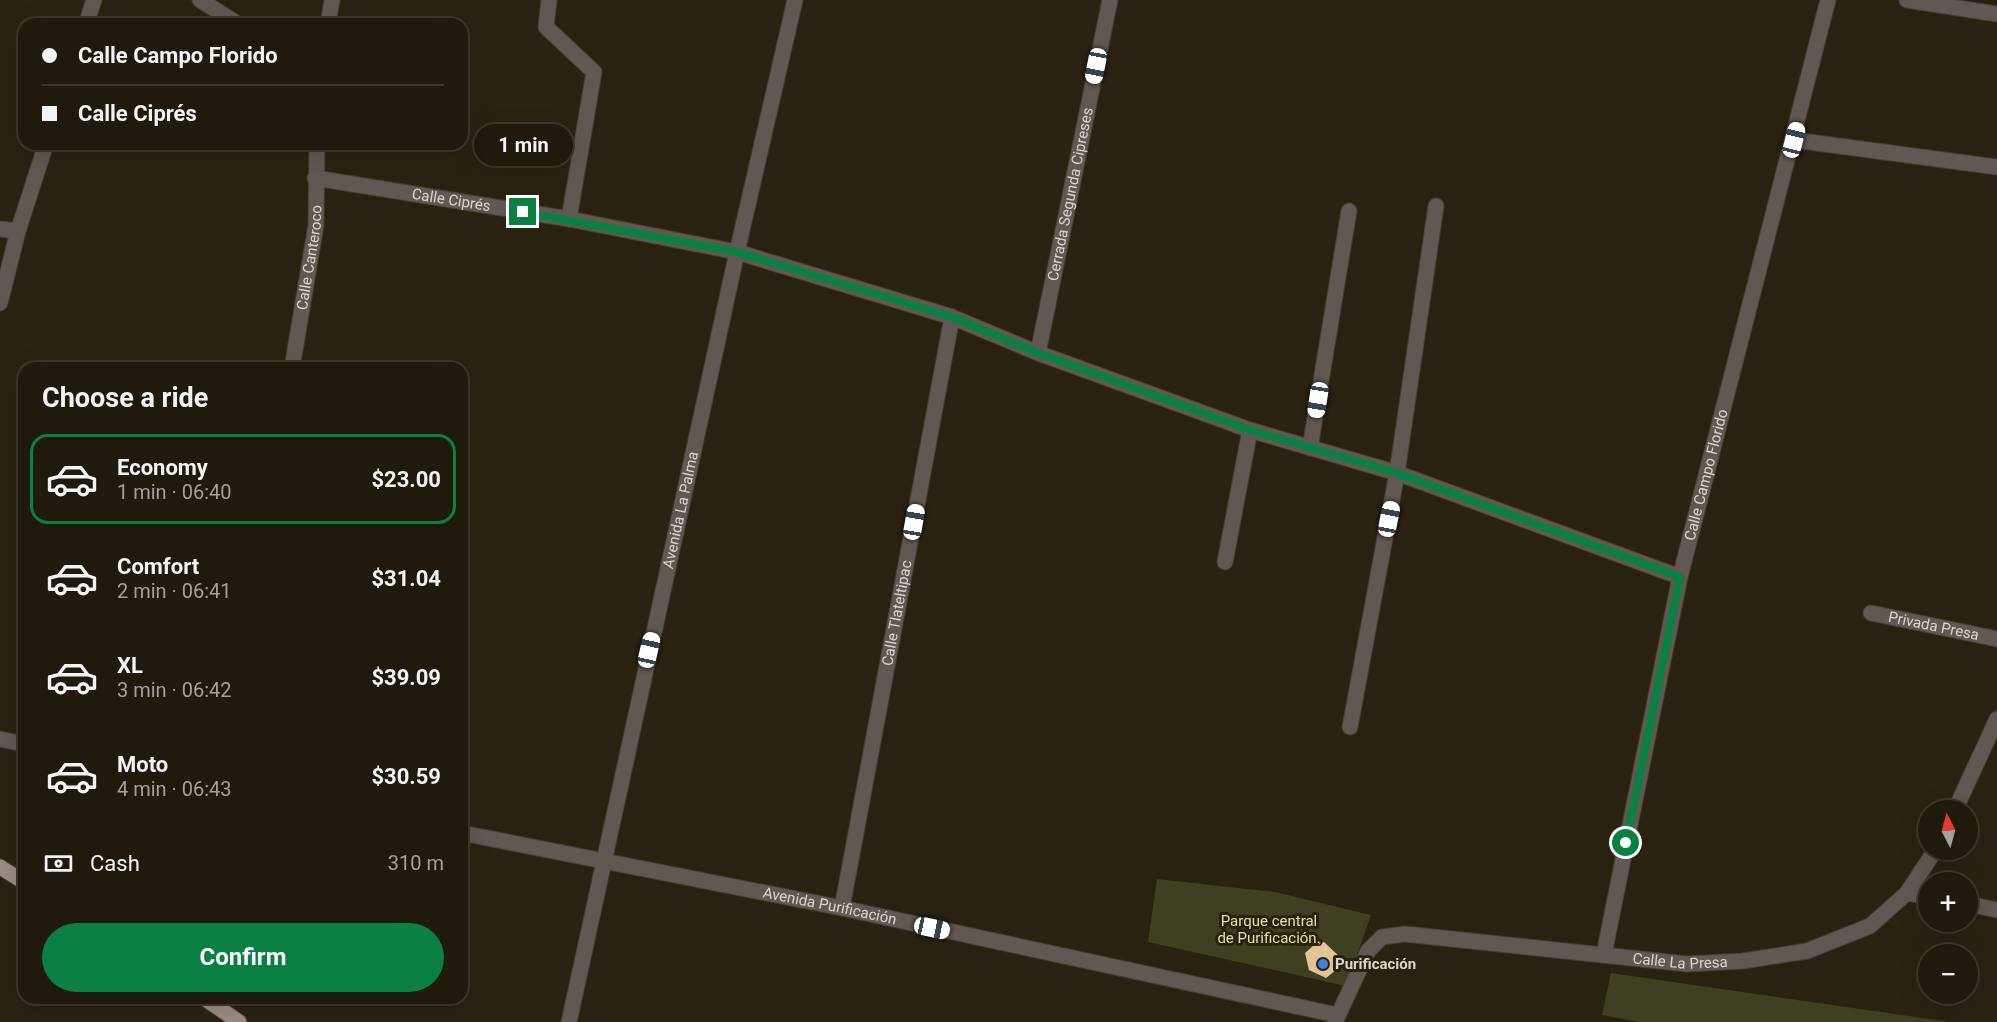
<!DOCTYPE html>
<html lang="en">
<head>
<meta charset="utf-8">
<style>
  body { margin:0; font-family:Roboto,sans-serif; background:#282316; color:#f1f3f6; height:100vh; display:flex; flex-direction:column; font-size:22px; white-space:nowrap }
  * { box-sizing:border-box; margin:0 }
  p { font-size:20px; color:#a2a19d }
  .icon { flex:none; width:33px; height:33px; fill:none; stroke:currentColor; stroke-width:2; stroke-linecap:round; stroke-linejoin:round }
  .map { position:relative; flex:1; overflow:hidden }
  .details { position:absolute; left:18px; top:362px; width:450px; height:642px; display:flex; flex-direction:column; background:#201a0d; border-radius:18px; box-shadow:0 6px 24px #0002,0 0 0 2px #3d382e }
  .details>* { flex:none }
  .top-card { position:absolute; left:18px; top:18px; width:450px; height:132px; border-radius:18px; box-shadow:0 6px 24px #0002,0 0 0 2px #3d382e; display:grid; align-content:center; height:132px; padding:0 24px; background:#201a0d }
  .needle { width:39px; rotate:354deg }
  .fabs { position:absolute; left:1918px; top:800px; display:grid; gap:12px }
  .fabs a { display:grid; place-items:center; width:60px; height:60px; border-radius:50%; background:#201a0d; box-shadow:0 6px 24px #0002,0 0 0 2px #3d382e; font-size:30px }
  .end { position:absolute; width:27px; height:27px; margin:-14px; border:8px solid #0b8043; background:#fff; box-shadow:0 0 0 3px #fff }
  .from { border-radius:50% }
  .bubble { position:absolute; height:42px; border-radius:21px; background:#201a0d; box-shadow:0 6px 24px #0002,0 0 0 2px #3d382e; font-size:20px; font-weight:700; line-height:42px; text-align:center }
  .car { position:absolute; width:18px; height:36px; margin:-18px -9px; border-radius:8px; box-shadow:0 0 4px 2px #0007; background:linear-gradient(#fff 24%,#345 0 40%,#fff 0 76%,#345 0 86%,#fff 0) }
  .top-card b { display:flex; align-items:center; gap:21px; height:57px; font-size:22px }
  .top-card b+b { border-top:2px solid #3d382e }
  .top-card i { width:15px; height:15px; background:#f1f3f6 }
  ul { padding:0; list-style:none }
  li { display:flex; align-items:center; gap:18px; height:90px; margin:0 12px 9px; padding:0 12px; border:3px solid transparent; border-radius:18px }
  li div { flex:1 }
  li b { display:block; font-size:22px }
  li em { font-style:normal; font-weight:700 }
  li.current { border-color:#0b8043 }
  li>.icon { width:54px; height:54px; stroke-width:1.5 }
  h2 { padding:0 24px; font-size:27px; line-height:72px }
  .pay { display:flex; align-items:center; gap:15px; height:66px; padding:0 24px; font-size:22px }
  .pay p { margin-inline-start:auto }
  .action { display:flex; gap:12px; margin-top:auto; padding:12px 24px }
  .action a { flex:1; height:69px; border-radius:36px; background:#0b8043; color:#fff; font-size:24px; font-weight:700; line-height:69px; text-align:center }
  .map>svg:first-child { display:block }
  .green { fill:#3e4021 }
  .building { fill:#e4c399 }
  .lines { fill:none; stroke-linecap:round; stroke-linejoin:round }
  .street-casing { stroke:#463f2f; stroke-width:17 }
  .primary-casing { stroke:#463f2f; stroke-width:17 }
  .street { stroke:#615853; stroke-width:15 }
  .primary { stroke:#9e8b82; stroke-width:15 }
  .route { stroke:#0b8043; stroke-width:8 }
  .shop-dot { fill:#3f7fe0; stroke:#2a2211; stroke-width:2 }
  .labels { text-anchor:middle; stroke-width:6; stroke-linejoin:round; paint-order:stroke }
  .street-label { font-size:15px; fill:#dbd6cb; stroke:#2a2211 }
  .park-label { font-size:15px; fill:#dde499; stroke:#2a2211 }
  .poi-label { font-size:15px; font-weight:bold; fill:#dbd6cb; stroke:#2a2211; text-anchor:start }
</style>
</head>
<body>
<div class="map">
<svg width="1997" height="1022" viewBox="0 0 1997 1022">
  <rect width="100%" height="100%" fill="#2a2211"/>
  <!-- green -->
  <path class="green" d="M1157,879l118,13 96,23 -25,71 -198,-44z
    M1611,973l339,49h-310l-38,-7z"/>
  <!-- building -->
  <path class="building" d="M1324,942l17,16 -5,12 -10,8 -17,-8 -4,-17 9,-8z"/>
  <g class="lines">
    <defs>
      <g id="street">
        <path d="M200,0l38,24"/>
        <path d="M549,0l-3,27 48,45 -25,147"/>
        <path d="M1907,0l90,14"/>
        <path d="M86,24l8,-24"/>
        <path d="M328,24l4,-24"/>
        <path d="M1794,140l203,27"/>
        <path id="s1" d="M315,178l254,41 168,33 215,65 86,36 212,77 147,43 283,104"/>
        <path d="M0,229l18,2"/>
        <path d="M0,303l18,-72 28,-87"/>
        <path id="s2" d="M1038,353l72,-353"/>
        <path id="s3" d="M292,368l24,-143 1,-81"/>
        <path d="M1310,448l39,-237"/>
        <path d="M1225,562l25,-132"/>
        <path id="s4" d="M1871,613l126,26"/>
        <path d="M1350,727l47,-254 39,-267"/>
        <path d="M0,739l24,5"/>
        <path d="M1955,810l42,-91"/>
        <path id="s5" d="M462,833l380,75 495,107"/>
        <path d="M1907,893l22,4"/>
        <path d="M1968,904l29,6"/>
        <path id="s6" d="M842,908l110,-591"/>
        <path id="s7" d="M1604,954l76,-377 148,-577"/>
        <path id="s8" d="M569,1022l168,-770 58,-252"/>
        <path id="s9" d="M1335,1022l33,-71 14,-14 23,-3 282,30 56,-3 64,-10 63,-25 37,-33 29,-44"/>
      </g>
      <path id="primary" d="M0,867l24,15
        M204,998l35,24"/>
    </defs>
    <!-- street casing -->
    <use href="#street" class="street-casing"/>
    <!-- primary casing -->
    <use href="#primary" class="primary-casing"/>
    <!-- street -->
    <use href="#street" class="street"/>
    <!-- primary -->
    <use href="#primary" class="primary"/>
  </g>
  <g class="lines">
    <!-- route -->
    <path class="route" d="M523,212l214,40 215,65 86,36 212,77 147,43 283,104 -54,266"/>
  </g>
  <!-- markers -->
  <circle class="shop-dot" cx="1323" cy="964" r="6"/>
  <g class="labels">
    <!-- street labels -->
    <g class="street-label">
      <text dy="5" stroke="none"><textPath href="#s2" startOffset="162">Cerrada Segunda Cipreses</textPath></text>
      <text dy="5" stroke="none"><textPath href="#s1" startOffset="138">Calle Ciprés</textPath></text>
      <text dy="5" stroke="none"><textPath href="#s3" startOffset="112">Calle Canteroco</textPath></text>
      <text dy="5" stroke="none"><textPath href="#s7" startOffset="490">Calle Campo Florido</textPath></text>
      <text dy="5" stroke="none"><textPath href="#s8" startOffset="524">Avenida La Palma</textPath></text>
      <text dy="5" stroke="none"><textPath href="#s6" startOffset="300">Calle Tlateltipac</textPath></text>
      <text dy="5" stroke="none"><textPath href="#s4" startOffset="64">Privada Presa</textPath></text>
      <text dy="5" stroke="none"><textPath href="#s5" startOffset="375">Avenida Purificación</textPath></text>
      <text dy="5" stroke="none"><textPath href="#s9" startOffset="398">Calle La Presa</textPath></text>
    </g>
    <!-- park labels -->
    <g class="park-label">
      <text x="1269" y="926">Parque central<tspan x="1269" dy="17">de Purificación.</tspan></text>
    </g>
    <!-- poi labels -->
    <g class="poi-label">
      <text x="1335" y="969">Purificación</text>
    </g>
  </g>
</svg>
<div class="fabs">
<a><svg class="needle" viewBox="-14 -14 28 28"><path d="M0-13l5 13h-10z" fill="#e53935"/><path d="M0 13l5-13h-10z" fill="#a2a19d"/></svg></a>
<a>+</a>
<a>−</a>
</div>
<i class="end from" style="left:1626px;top:843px"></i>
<i class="end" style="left:523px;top:212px"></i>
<div class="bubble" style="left:474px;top:124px;width:99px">1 min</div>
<i class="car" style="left:1096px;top:66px;rotate:191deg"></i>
<i class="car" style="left:1794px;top:140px;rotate:14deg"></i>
<i class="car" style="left:1318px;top:400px;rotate:189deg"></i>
<i class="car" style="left:1389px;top:519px;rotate:11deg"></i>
<i class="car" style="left:914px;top:522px;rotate:10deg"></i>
<i class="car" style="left:649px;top:650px;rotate:13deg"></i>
<i class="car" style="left:932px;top:928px;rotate:102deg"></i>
<div class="top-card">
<b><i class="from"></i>Calle Campo Florido</b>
<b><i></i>Calle Ciprés</b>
</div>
<section class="details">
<h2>Choose a ride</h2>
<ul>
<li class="current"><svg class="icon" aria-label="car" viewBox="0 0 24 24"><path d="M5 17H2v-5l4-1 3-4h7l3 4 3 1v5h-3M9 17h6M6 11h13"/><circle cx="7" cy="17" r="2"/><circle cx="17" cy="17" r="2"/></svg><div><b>Economy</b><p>1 min · 06:40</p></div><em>$23.00</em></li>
<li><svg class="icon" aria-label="car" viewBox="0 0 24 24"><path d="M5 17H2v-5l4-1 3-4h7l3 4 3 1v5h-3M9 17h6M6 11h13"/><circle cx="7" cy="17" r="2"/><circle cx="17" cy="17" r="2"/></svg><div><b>Comfort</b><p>2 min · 06:41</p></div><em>$31.04</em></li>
<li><svg class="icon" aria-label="car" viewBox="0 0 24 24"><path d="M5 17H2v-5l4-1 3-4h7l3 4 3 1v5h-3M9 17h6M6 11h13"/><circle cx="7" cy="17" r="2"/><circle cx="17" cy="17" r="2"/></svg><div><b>XL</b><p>3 min · 06:42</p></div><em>$39.09</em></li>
<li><svg class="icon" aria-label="car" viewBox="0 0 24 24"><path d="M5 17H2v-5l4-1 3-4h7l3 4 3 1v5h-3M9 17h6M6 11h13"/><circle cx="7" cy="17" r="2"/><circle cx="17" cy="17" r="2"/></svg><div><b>Moto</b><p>4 min · 06:43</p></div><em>$30.59</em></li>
</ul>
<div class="pay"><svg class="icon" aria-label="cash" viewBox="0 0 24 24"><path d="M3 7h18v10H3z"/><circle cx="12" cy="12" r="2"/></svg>Cash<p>310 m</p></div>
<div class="action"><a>Confirm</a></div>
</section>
</div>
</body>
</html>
